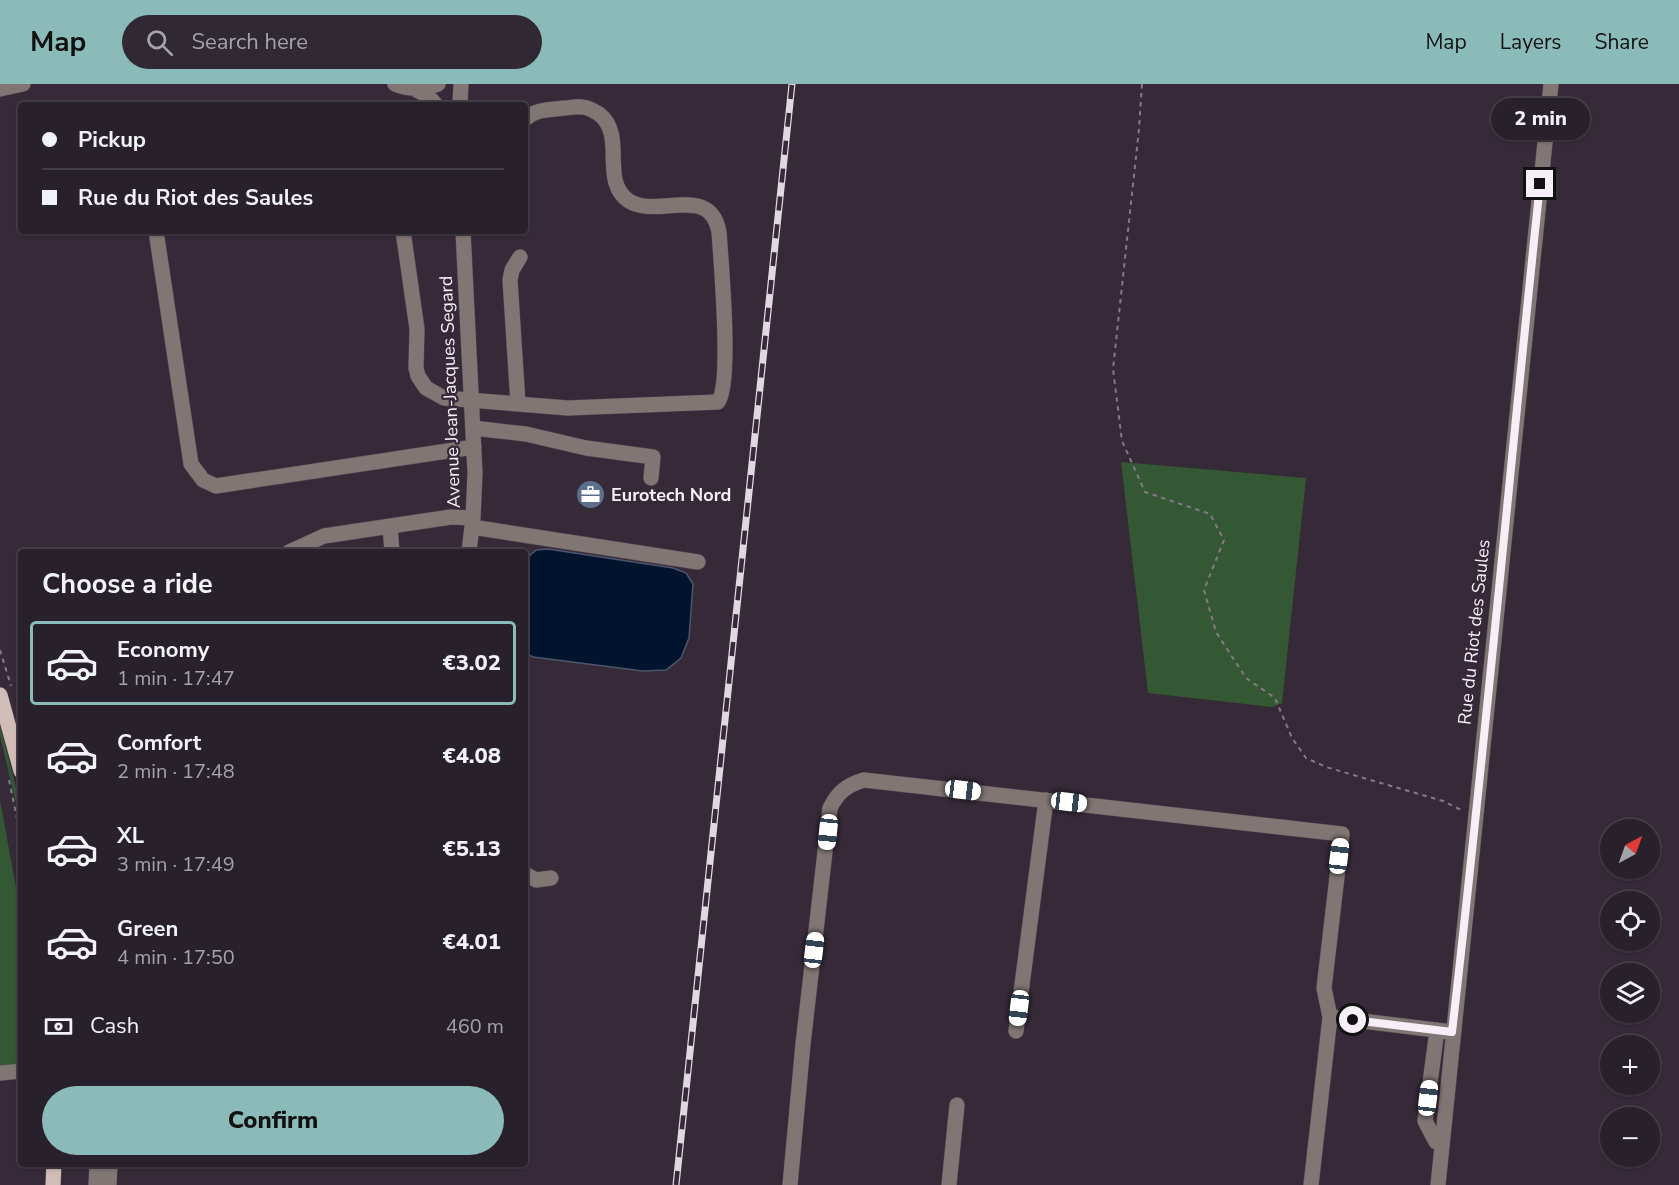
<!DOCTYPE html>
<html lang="en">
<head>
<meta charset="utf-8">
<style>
  body { margin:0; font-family:"Nunito Sans",sans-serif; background:#302832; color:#f1f3f6; height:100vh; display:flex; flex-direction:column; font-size:22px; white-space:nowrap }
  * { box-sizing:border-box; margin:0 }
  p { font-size:20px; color:#a5a3a8 }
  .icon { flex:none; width:33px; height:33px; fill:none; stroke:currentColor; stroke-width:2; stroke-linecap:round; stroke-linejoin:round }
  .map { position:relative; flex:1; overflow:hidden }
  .details { position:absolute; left:18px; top:465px; width:510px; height:618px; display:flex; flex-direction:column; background:#28202a; border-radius:6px; box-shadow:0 2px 4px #0004,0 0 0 2px #443e47 }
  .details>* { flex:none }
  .guide { position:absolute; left:18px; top:18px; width:510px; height:132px; border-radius:6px; box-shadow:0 2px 4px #0004,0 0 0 2px #443e47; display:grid; align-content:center; height:132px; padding:0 24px; background:#28202a }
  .needle { width:39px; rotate:41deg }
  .controls { position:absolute; left:1600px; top:735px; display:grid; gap:12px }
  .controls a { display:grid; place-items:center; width:60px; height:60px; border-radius:50%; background:#28202a; box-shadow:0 2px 4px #0004,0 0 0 2px #443e47; font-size:30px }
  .end { position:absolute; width:27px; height:27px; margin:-14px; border:8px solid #f7eff8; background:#111; box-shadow:0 0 0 3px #111 }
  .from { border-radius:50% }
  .bubble { position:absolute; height:42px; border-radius:21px; background:#28202a; box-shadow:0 2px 4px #0004,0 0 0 2px #443e47; font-size:20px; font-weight:800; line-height:42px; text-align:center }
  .car { position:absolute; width:18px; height:36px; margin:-18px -9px; border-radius:8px; box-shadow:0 0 4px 2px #0007; background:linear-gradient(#fff 24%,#345 0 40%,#fff 0 76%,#345 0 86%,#fff 0) }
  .guide b { display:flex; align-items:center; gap:21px; height:57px; font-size:22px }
  .guide b+b { border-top:2px solid #443e47 }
  .guide i { width:15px; height:15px; background:#f1f3f6 }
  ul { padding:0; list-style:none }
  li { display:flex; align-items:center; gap:18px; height:84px; margin:0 12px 9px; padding:0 12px; border:3px solid transparent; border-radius:6px }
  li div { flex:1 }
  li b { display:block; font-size:22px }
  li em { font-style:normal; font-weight:800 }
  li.current { border-color:#8bbbb9 }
  li>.icon { width:54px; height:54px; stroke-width:1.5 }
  h2 { padding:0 24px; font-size:27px; line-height:72px }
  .pay { display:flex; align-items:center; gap:15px; height:66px; padding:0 24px; font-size:22px }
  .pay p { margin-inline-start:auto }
  .cta { display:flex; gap:12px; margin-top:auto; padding:12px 24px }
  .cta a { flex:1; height:69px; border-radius:36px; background:#8bbbb9; color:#111; font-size:24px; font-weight:800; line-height:69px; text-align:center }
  header { display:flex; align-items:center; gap:36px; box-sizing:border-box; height:84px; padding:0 30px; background:#8bbbb9; color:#111 }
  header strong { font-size:28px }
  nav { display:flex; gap:33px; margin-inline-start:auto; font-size:21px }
  .search { width:420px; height:54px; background:#302832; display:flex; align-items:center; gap:15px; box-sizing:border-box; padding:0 21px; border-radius:33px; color:#a5a3a8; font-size:22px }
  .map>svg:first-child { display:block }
  .green { fill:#345734 }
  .water { fill:#01142e; stroke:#4b566b; stroke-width:1.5 }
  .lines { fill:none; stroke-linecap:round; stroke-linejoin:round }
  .minor-casing { stroke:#514653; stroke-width:16 }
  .major-casing { stroke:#514653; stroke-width:16 }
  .path { stroke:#847a86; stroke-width:2; stroke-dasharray:4.5 4.5; stroke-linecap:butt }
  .minor { stroke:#807673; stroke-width:15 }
  .major { stroke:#d1bcb7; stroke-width:15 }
  .rail-casing { stroke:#e0d8e1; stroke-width:7 }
  .rail { stroke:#362a38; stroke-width:4.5; stroke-dasharray:14; stroke-linecap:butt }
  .route { stroke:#f7eff8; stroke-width:8 }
  .labels { text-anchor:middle; stroke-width:4.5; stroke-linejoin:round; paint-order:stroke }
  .street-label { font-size:18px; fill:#f7eff8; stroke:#362a38 }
  .poi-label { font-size:18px; font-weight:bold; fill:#f7eff8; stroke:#362a38; text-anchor:start }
</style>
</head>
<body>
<header>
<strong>Map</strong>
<div class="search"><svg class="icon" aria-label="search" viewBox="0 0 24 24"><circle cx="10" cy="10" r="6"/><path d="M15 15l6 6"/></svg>Search here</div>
<nav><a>Map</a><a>Layers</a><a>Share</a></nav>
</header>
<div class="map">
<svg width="1679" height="1101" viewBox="0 0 1679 1101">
  <rect width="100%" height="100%" fill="#362a38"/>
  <!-- green -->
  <path class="green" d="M1121,378l185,16 -24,225 -9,4 -125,-14z
    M0,641l21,82v17l-21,-88z
    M0,716l21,115v150l-21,2z"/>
  <!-- water -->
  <path class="water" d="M548,465l125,19 13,5 7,11 -4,54 -8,20 -15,12 -23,1 -110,-14 -8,-4v-93l11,-10z"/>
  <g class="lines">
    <defs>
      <path id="minor" d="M395,0c15,6 28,6 43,0
        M0,5l23,-5
        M415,5l14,8 7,8
        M460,21l1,-21
        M156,147l35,233 12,16 13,6 258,-39
        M403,147l14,98 -1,39 2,8 8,12 18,10 124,10 150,-6c14,-18 3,-141 1,-170 -9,-49 -62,-13 -90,-31 -30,-20 -2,-66 -30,-87 -5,-3 -11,-7 -17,-7 -6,-1 -12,1 -18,1 -15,2 -28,1 -39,11
        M463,147l12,242 -2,45 -4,34
        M518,319l-8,-123 2,-10 8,-13
        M473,344l53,6 60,14 67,9 -2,21
        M390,442l2,26
        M472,443l226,35
        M289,468l35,-16 127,-19 22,1
        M525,790l11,6 15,-2
        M1330,933l122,15
        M1437,946l-12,91 11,21 5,1
        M1016,947l30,-231
        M0,989l21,-2
        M96,1101l1,-21
        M109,1101l1,-21
        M790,1101l13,-141 27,-236c8,-16 17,-23 34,-28l478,54 -18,154 6,29 -19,168
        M949,1101l8,-80
        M1438,1101l113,-1101"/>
      <path id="major" d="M0,611l21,76
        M53,1101l1,-21"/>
    </defs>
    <!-- minor casing -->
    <use href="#minor" class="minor-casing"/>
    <!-- major casing -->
    <use href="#major" class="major-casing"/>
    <!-- path -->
    <path class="path" d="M1142,0l-3,45 -26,240 9,72 23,51 65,22 14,26 -20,50 12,42 30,46 29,20 17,40 14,20 20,9 117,34 18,9
      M0,566l11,36
      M9,696l12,58"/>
    <!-- minor -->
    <use href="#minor" class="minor"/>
    <!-- major -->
    <use href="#major" class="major"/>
    <defs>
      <path id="rail" d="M676,1101l116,-1101"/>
    </defs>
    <!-- rail casing -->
    <use href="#rail" class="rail-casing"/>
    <!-- rail -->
    <use href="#rail" class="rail"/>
  </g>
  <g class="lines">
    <!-- route -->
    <path class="route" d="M1353,936l99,12c33,-283 58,-566 88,-848"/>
  </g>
  <!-- icons -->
  <defs>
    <symbol id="office-disc" viewBox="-11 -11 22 22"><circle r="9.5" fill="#5c6f8a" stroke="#362a38"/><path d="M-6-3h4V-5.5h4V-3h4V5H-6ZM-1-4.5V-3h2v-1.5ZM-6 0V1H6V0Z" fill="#fff"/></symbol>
  </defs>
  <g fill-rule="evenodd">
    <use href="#office-disc" x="574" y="394" width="33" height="33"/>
  </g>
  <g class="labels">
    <!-- street labels -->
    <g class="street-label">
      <text transform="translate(450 308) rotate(-92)" y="6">Avenue Jean-Jacques Segard</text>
      <text transform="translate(1474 548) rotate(-84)" y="6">Rue du Riot des Saules</text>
    </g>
    <!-- poi labels -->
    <g class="poi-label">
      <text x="611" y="417">Eurotech Nord</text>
    </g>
  </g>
</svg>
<div class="controls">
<a><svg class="needle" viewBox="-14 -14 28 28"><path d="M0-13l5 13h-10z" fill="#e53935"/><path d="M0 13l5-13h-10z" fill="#a5a3a8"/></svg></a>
<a><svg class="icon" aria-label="locate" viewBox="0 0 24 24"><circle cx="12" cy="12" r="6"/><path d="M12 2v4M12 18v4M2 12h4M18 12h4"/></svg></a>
<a><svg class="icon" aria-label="layers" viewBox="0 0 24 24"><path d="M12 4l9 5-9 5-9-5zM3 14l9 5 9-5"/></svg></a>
<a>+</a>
<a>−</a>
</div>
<i class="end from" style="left:1353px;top:936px"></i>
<i class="end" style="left:1540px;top:100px"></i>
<div class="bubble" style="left:1491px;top:14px;width:99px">2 min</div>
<i class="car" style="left:963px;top:706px;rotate:97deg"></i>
<i class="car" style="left:1069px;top:718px;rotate:97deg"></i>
<i class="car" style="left:828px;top:748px;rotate:186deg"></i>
<i class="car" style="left:1339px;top:772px;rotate:7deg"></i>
<i class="car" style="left:814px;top:866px;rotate:7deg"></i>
<i class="car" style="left:1019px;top:924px;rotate:187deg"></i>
<i class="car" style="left:1428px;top:1014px;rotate:7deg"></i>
<div class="guide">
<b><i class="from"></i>Pickup</b>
<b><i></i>Rue du Riot des Saules</b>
</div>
<section class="details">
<h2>Choose a ride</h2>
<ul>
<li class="current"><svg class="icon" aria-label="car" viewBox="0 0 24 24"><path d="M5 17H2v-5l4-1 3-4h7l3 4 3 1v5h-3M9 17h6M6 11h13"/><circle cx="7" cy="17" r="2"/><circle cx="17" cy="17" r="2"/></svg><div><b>Economy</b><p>1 min · 17:47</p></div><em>€3.02</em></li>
<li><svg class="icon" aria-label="car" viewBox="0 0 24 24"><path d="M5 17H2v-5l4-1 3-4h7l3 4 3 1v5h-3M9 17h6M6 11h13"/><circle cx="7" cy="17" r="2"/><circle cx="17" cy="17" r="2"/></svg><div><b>Comfort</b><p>2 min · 17:48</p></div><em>€4.08</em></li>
<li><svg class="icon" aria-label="car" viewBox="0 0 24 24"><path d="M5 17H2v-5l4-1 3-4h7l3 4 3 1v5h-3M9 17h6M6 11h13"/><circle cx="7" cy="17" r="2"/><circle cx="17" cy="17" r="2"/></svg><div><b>XL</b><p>3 min · 17:49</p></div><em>€5.13</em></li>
<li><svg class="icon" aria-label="car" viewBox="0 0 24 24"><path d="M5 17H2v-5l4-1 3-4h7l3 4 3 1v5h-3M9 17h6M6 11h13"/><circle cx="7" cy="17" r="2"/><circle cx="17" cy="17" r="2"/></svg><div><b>Green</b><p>4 min · 17:50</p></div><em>€4.01</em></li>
</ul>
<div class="pay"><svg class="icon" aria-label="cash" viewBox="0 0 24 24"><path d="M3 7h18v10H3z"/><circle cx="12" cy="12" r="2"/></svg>Cash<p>460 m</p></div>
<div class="cta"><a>Confirm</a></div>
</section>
</div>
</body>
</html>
